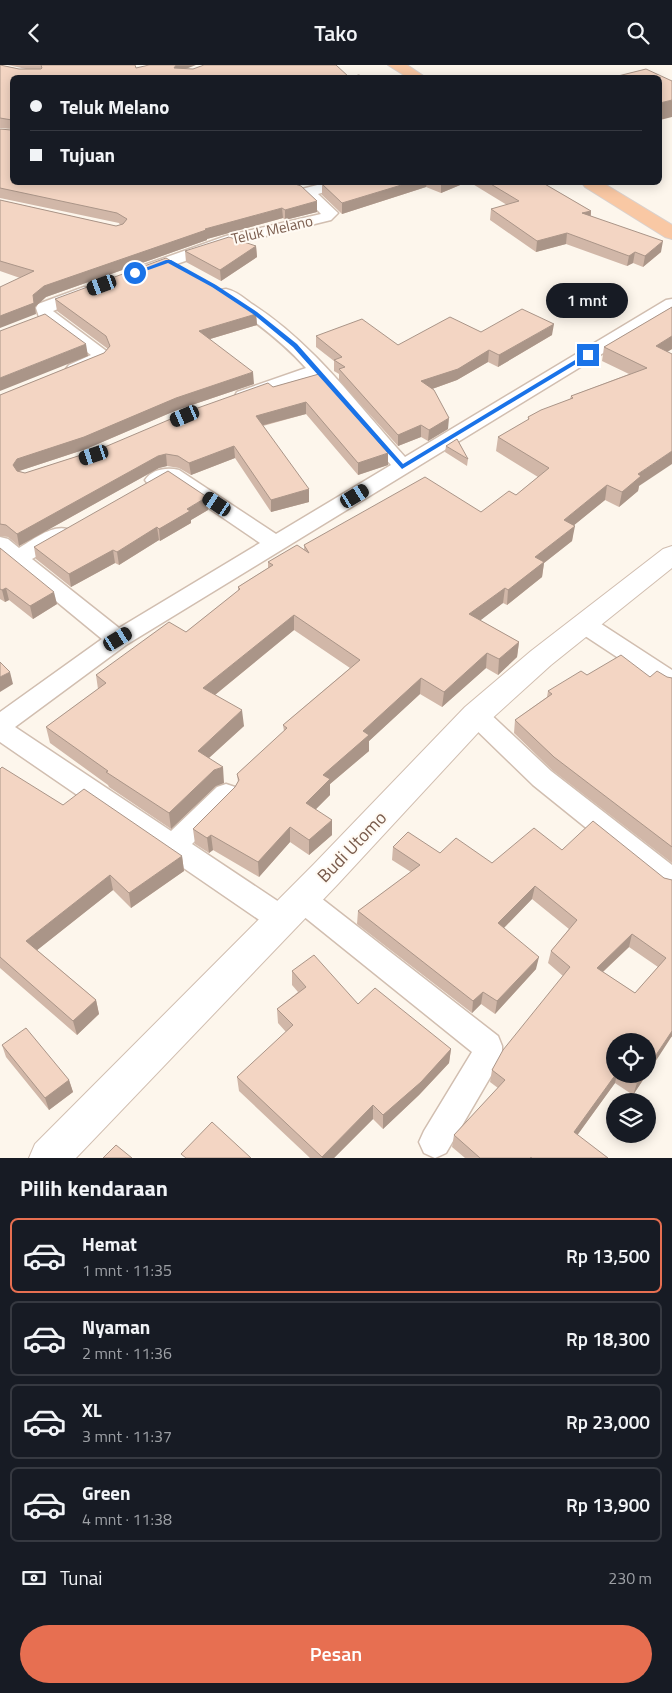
<!DOCTYPE html>
<html lang="id">
<head>
<meta charset="utf-8">
<style>
  body { margin:0; font-family:"Titillium Web",sans-serif; background:#20242c; color:#f1f3f6; height:100vh; display:flex; flex-direction:column; font-size:19px; white-space:nowrap }
  * { box-sizing:border-box; margin:0 }
  p { font-size:16px; color:#9ea1a6 }
  .icon { flex:none; width:28px; height:28px; fill:none; stroke:currentColor; stroke-width:2; stroke-linecap:round; stroke-linejoin:round }
  .map { position:relative; height:1093px; overflow:hidden }
  .details { display:flex; flex-direction:column; background:#171b24; flex:1 }
  .details>* { flex:none }
  .banner { position:absolute; left:10px; top:10px; width:652px; height:110px; border-radius:8px; box-shadow:0 2px 12px #0003; display:grid; align-content:center; height:110px; padding:0 20px; background:#171b24 }
  .tools { position:absolute; left:606px; top:968px; display:grid; gap:10px }
  .tools a { display:grid; place-items:center; width:50px; height:50px; border-radius:50%; background:#171b24; box-shadow:0 2px 12px #0003; font-size:25px }
  .end { position:absolute; width:22px; height:22px; margin:-11px; border:6px solid #1a73e8; background:#fff; box-shadow:0 0 0 2px #fff }
  .from { border-radius:50% }
  .bubble { position:absolute; height:35px; border-radius:18px; background:#171b24; box-shadow:0 2px 12px #0003; font-size:16px; font-weight:600; line-height:35px; text-align:center }
  .car { position:absolute; width:15px; height:30px; margin:-15px -8px; border-radius:6px; box-shadow:0 0 4px 1px #0007; background:linear-gradient(#222 24%,#8ab4d8 0 40%,#222 0 76%,#8ab4d8 0 86%,#222 0) }
  .banner b { display:flex; align-items:center; gap:18px; height:48px; font-size:19px }
  .banner b+b { border-top:1px solid #363941 }
  .banner i { width:12px; height:12px; background:#f1f3f6 }
  ul { padding:0; list-style:none }
  li { display:flex; align-items:center; gap:15px; height:75px; margin:0 10px 8px; padding:0 10px; border:2px solid #363941; border-radius:8px }
  li div { flex:1 }
  li b { display:block; font-size:19px }
  li em { font-style:normal; font-weight:600 }
  li.current { border-color:#e76f51 }
  li>.icon { width:45px; height:45px; stroke-width:1.5 }
  h2 { padding:0 20px; font-size:22px; line-height:60px }
  .pay { display:flex; align-items:center; gap:12px; height:55px; padding:0 20px; font-size:19px }
  .pay p { margin-inline-start:auto }
  .action { display:flex; gap:10px; margin-top:auto; padding:10px 20px }
  .action a { flex:1; height:58px; border-radius:30px; background:#e76f51; color:#fff; font-size:20px; font-weight:600; line-height:58px; text-align:center }
  header { display:flex; justify-content:space-between; align-items:center; height:65px; padding:0 20px; background:#171b24; font-size:22px; font-weight:600 }
  .map>svg:first-child { display:block }
  .lines { fill:none; stroke-linecap:round; stroke-linejoin:round }
  .minor-casing { stroke:#d1beb0; stroke-width:3 }
  .tertiary-casing { stroke:#d1beb0; stroke-width:2 }
  .trunk-casing { stroke:#dad1cd; stroke-width:2 }
  .minor { fill:#fff; fill-rule:evenodd }
  .tertiary { fill:#fff; fill-rule:evenodd }
  .trunk { fill:#f9c8a4; fill-rule:evenodd }
  .wall { fill:#d1b7a8; fill-rule:evenodd }
  .shaded-wall { fill:#aa9588 }
  .building { fill:#f3d5c3; stroke:#aa9588; fill-rule:evenodd }
  .route { fill:#1a73e8 }
  .labels { text-anchor:middle; stroke-width:4; stroke-linejoin:round; paint-order:stroke }
  .far-street-label { font-size:15px; fill:#7a5c4d; stroke:#fffaf3 }
  .street-label { font-size:18px; fill:#7a5c4d; stroke:#fffaf3 }
</style>
</head>
<body>
<header><svg class="icon" aria-label="back" viewBox="0 0 24 24"><path d="M15 5l-7 7 7 7"/></svg>Tako<svg class="icon" aria-label="search" viewBox="0 0 24 24"><circle cx="10" cy="10" r="6"/><path d="M15 15l6 6"/></svg></header>
<div class="map">
<svg width="672" height="1093" viewBox="0 0 672 1093">
  <rect width="100%" height="100%" fill="#fdf6ec"/>
  <g class="lines">
    <defs>
      <path id="minor" d="M325,118h22l-2,3 -27,8 20,19 -7,7 -94,23 -89,31h-12l-2,-3 2,-3 90,-32 95,-22 -21,-22 2,-3z
        M84,222l6,1 2,4 -2,4 -37,15 56,42 -4,10 -24,10 -6,1 -6,-1 -3,-4 3,-4 22,-10 -52,-38 -3,-9 2,-4z
        M226,224c10,2 18,9 26,15 61,39 105,100 153,153l261,-157 6,-1v12l-546,334 -111,82 156,104 46,-44 9,-3 9,3 4,7 -4,7 -43,43 99,66 4,9 -4,9 -10,3 -10,-3 -271,-186v-30l102,-73 -102,-84v-18l8,2 11,9c14,-8 32,-23 48,-19l4,5 -4,5 -35,20 87,69 141,-85 -91,-62 -14,5 -7,-2 -3,-4c7,-11 22,-13 34,-10l97,64 115,-69 -77,-87 -63,22 -7,2 -7,-2 -2,-4 2,-4 69,-24c-25,-28 -55,-50 -86,-70l-2,-4 2,-4z
        M584,551l8,2 80,52v21l-8,-3 -88,-58 -3,-6 3,-6z
        M476,641l9,3 66,62 121,94v27l-10,-3 -129,-104 -66,-64 -3,-6 3,-6z
        M302,822l10,4 186,145 4,10v11l-56,96 -11,5 -11,-5 -5,-11 5,-11 48,-79 -180,-145 -4,-8 4,-8z"/>
      <path id="tertiary" d="M672,481v22l-121,97 -64,58 -149,161 -262,274h-47l6,-14 279,-280 151,-157 66,-56 132,-102z"/>
      <path id="trunk" d="M388,0h19l18,12h-18z
        M582,118h21l69,42v14l-7,-2 -80,-50z"/>
    </defs>
    <!-- minor casing -->
    <use href="#minor" class="minor-casing"/>
    <!-- tertiary casing -->
    <use href="#tertiary" class="tertiary-casing"/>
    <!-- trunk casing -->
    <use href="#trunk" class="trunk-casing"/>
    <!-- minor -->
    <use href="#minor" class="minor"/>
    <!-- tertiary -->
    <use href="#tertiary" class="tertiary"/>
    <!-- trunk -->
    <use href="#trunk" class="trunk"/>
  </g>
  <!-- wall -->
  <path class="wall" d="M0,0l19,4h7l-18,-4h127l1,3 51,1 176,8h-351l280,106 25,29 -32,8 -2,-2 -76,21v1l-161,57 -11,10 1,7 -16,-36 -20,-7v-71l116,26 4,-1 -1,-2 -119,-25v-69l11,1 1,-1 -12,-1z
    M301,118h18l-11,2z
    M328,118h137l-24,10 -15,-6 -84,27 -20,-19v-11z
    M471,118h72l48,28v5l70,36 -18,15 -10,-4 -6,3 -61,-22 -30,8 -46,-32 1,-11 16,-4z
    M256,181l1,11 -36,24 -35,-19 -1,-11z
    M55,234l201,15 1,11 -47,14 44,45 -77,26 -91,39 -67,22 6,2 75,-24 173,-62 46,-13 69,91 -30,10 -52,-61 -43,12 46,76 -38,10 -36,-54 -44,17 -12,-7 -12,-2 -8,2 -140,78 -11,-9 -8,-1v-141l104,-42 4,-4 -51,-38z
    M672,242v42l-5,3 -29,139 -19,16 -14,-7 -31,25 -2,16 -28,22 -2,14 -35,28 -4,-2 -23,17 39,22 -2,15 -19,18 -12,-7 -44,39 -22,-13 -51,47v10l-39,33v11l-14,14 16,26 -23,20 -19,-13 -31,35 -46,-27 -4,3 -14,-9 -2,-15 42,-42 3,-5 -1,-8 47,-43 -1,-6 67,-57 -56,-38 -79,65 29,31 -35,32 15,25 -8,3 -45,43 -62,-42 -1,-2 -58,-42 -4,-16 52,-38 -2,-14 90,-43 52,-41v-4l30,-19v-6l36,-13v-4l177,-33 35,-17 22,-18 -42,-26 2,-14 30,-17v-3l42,-18 1,-3 58,-22 -27,-13 2,-14z
    M481,267l71,3 -54,32 -10,-5 -31,18 -25,9 16,40 -20,12 -7,-4 -23,9 -59,-66v-6l-5,-3v-10l-18,-14v-11l82,9z
    M446,381l22,13 -1,7 -22,-14z
    M208,445l-17,10v3l-31,18 -1,-1 -40,25 -4,-2 -44,24 -35,-28 -2,-12z
    M0,483l57,56 -24,15 -24,-19 -4,2 -5,-3z
    M587,610l80,2 5,1v185l-120,-93 -38,-37 1,-13 32,-23 1,-6z
    M0,704l63,36 119,51 2,15 -53,37 -18,-18 -76,60 59,50 3,14 -22,21 -77,-67z
    M393,782l47,6 52,10 70,-13 110,30v157l-24,4 -33,33h32l-14,21 -18,-12 -38,52 31,23h-143l-13,-11 2,-12 44,-47 -8,-6 2,-12 71,-94 -15,-13 3,-12 18,-22 -37,-30 -28,29 32,41 -41,45 -14,-10 -9,9 -115,-89 1,-13 53,-39 -19,-12zM629,882l29,20 -23,26 -32,-21z
    M292,906l66,33 93,45 -2,14 -30,32 -36,34 -10,-10 -39,39h-24l-71,-67 -2,-14 49,-45 -8,-9 -1,-14 21,-17 -6,-7z
    M2,980l67,35 4,12 -24,18 -43,-53z"/>
  <!-- shaded-wall -->
  <path class="shaded-wall" d="M176,0h20l-18,7 -4,-4z
    M672,35v17l-12,3v-17z
    M308,118h11l-11,2z
    M408,118h19l-1,4 -84,27v-11z
    M441,118h24l-24,10z
    M317,136v11l-32,8v-10z
    M282,143l1,10 -76,21v1l-161,57 -11,10 1,7 -36,14v-12l33,-21 11,-9 161,-57z
    M591,146l-1,10 -8,-8z
    M567,168l-1,11 -30,8 1,-11z
    M663,176l-2,11 -18,15 2,-11z
    M256,181l1,11 -36,24 -1,-11z
    M635,187l-2,11 -6,3 2,-10z
    M256,249l1,11 -57,17 -1,-11z
    M554,259l-2,11 -54,32 1,-12z
    M672,271v13l-19,11 3,-14z
    M86,279l2,12 -88,35v-13z
    M489,285l-1,12 -31,18 -36,13v-12z
    M253,307l1,12 -77,26 -91,39 -67,22 -4,6 -2,-12 4,-6 159,-61z
    M306,337v12l-50,13v-11z
    M449,353l-1,11 -20,12 1,-11z
    M421,360v12l-23,9v-11z
    M234,381l1,12 -44,17 -2,-12z
    M672,386v13l-33,22 -1,5 -19,16 3,-15 16,-18z
    M388,388v12l-30,10v-12z
    M166,389l1,12 -8,2 -140,78 -2,-12 141,-78z
    M607,420l-2,15 -43,35 2,-15z
    M309,424v13l-38,10v-12z
    M207,432l1,13 -17,10v3l-31,18 -1,-12 28,-20z
    M575,461l-3,15 -28,22 -2,14 -35,28 1,-15 27,-33z
    M157,462l2,13 -40,25 -2,-13z
    M113,485l2,13 -44,24 -2,-13z
    M6,523l3,12 -4,2 -3,-12z
    M505,523l-2,15 -35,27 1,-16z
    M54,527l3,12 -24,15 -3,-13z
    M294,550v15l-89,73 -2,-15z
    M519,577l-2,15 -19,18 1,-16z
    M487,588l-1,15 -44,39 2,-15z
    M10,607l3,12 -13,8v-15z
    M421,613l-1,16 -51,47v10l-39,33v11l-23,23 -1,-15 17,-28 40,-44z
    M242,645l2,16 -44,40 -2,-15z
    M223,702l1,16 -8,3 -45,43 -2,-16 45,-43z
    M332,755v15l-23,20v-15z
    M290,762v15l-31,35 -1,-15z
    M211,770l2,15 -4,3 -2,-15z
    M182,791l2,15 -53,37 -2,-15z
    M110,810l3,15 -82,65 -5,-14z
    M535,821l-3,13 -36,37 2,-13z
    M632,869l-3,13 -35,33 3,-12z
    M539,892l-3,12 -41,45 2,-13z
    M483,927l-2,12 -9,9 1,-12z
    M96,935l3,14 -22,21 -4,-14z
    M672,966v5l-24,37v-6z
    M451,984l-2,14 -30,32 -36,34v-14z
    M616,1009h1l-2,9 -44,61 3,-12z
    M643,1009h4l-14,21 4,-12z
    M69,1015l4,12 -24,18 -4,-12z
    M373,1040v14l-39,39h-12v-1z"/>
  <!-- building -->
  <path class="building" d="M0,0l19,4h22l1,-1 -1,-3h94l1,3 13,-3h27l-2,3 19,1 11,-4h132l13,12 10,-2 4,2h-351v106h280l9,3 16,15 -32,9 -3,-2 -77,21 1,1 -162,56 -11,9 1,8 -34,13v-29l34,-16 -34,-10v-61l116,26 7,-2 4,-5 -10,-6 -117,-25v-59l11,1 1,-10 -12,-2z
    M646,4l26,12v19l-12,3v-26h-46z
    M328,118h80l-66,20 -20,-19z
    M489,118h54l48,28 -9,2 81,28 -18,15 -10,-4 -6,4 -62,-23 -30,8 -46,-32 28,-8z
    M229,172l27,9 -36,24 -35,-19z
    M166,193l55,32 35,24 -57,17 54,41 -77,26 -92,39 -67,22 -4,6 4,6 8,2 75,-24 92,-39 76,-27 5,4 46,-13 69,79 -30,10 -52,-61 -50,14 53,73 -38,11 -37,-54 -45,17 -11,-7 -12,-2 -8,2 -141,78 -11,-9 -6,-1v-129l104,-42 6,-7 -4,-10 -51,-37z
    M672,242v29l-16,10 16,8v97l-34,23 3,2 -19,16 -15,-7 -43,35 11,6 -40,31 9,5 -36,28 -3,-2 -36,26 50,28 -20,17 -12,-6 -43,39 -23,-14 -58,53 6,4 -46,40 7,4 -24,24 26,17 -23,20 -19,-13 -32,35 -47,-27 -4,3 -14,-9 42,-42 4,-7 -2,-6 50,-46 -4,-3 77,-65 -66,-45 -91,73 39,22 -44,41 25,16 -9,3 -45,43 -63,-41 2,-1 -62,-44 60,-44 -10,-8 73,-53 17,10 54,-43 -2,-2 35,-22 -5,-3 29,-17 12,8 -5,-8 121,-68 56,35 28,-21 7,4 33,-27 -51,-31 31,-18 -1,-2 13,-7 32,-12 -2,-2 76,-28 -43,-21z
    M522,244l32,15 -55,31 -10,-5 -31,19 -37,12 13,9 15,28 -20,12 -8,-5 -23,10 -59,-66 6,-2 -11,-7 8,-3 -26,-21 46,-17 36,26 52,-28 31,15z
    M45,249l41,30 -86,34v-47z
    M457,374l11,20 -22,-13z
    M168,406l39,26 -20,12 3,2 -31,18 -2,-2 -40,25 -4,-2 -44,24 -35,-27z
    M0,483l54,44 -24,14 -24,-18 -4,2 -2,-1z
    M621,590l29,22 7,-6 10,6 5,1v169l-118,-90 -39,-37 37,-26 -4,-3 33,-20 6,4z
    M0,597l10,10 -10,5z
    M2,702l61,38 21,-16 98,67 -53,37 -19,-18 -84,66 70,59 -23,21 -73,-64v-188z
    M593,756l71,57 8,2v151l-24,36v-26h-33v33h1l-42,58 34,26h-76l-1,-1 -1,1h-50l-26,-23 51,-55 -13,-10 11,-20 67,-83 -19,-16 26,-31 -42,-34 -37,37 41,34 -42,44 -14,-9 -10,9 -115,-90 62,-46 -27,-18 15,-15 32,21 16,-15 36,25 42,-35 28,22zM632,869l34,24 -31,35 -38,-25z
    M314,890l44,49 17,-16 76,61 -30,33 -38,33 -10,-10 -51,52 -85,-80 56,-52 -16,-16 29,-22 -14,-16z
    M26,963l43,52 -24,18 -43,-53z
    M622,1009h21l-6,9z
    M212,1057l39,36h-65l-5,-4z
    M116,1080l16,13h-29z"/>
  <!-- route -->
  <path class="route" d="M166,195h5l45,25 41,27 40,32 106,120 182,-110 6,1 -189,114 -109,-122 -40,-33 -41,-27 -44,-24 -31,11 -5,-1z"/>
  <g class="labels">
    <!-- far-street labels -->
    <g class="far-street-label">
      <text transform="translate(272 165) rotate(-13)" y="5">Teluk Melano</text>
    </g>
    <!-- street labels -->
    <g class="street-label">
      <text transform="translate(352 782) rotate(-46)" y="6">Budi Utomo</text>
    </g>
  </g>
</svg>
<div class="tools">
<a><svg class="icon" aria-label="locate" viewBox="0 0 24 24"><circle cx="12" cy="12" r="6"/><path d="M12 2v4M12 18v4M2 12h4M18 12h4"/></svg></a>
<a><svg class="icon" aria-label="layers" viewBox="0 0 24 24"><path d="M12 4l9 5-9 5-9-5zM3 14l9 5 9-5"/></svg></a>
</div>
<i class="end from" style="left:135px;top:208px"></i>
<i class="end" style="left:588px;top:290px"></i>
<div class="bubble" style="left:546px;top:218px;width:82px">1 mnt</div>
<i class="car" style="left:102px;top:220px;rotate:250deg"></i>
<i class="car" style="left:185px;top:351px;rotate:247deg"></i>
<i class="car" style="left:94px;top:390px;rotate:252deg"></i>
<i class="car" style="left:355px;top:431px;rotate:59deg"></i>
<i class="car" style="left:217px;top:439px;rotate:304deg"></i>
<i class="car" style="left:118px;top:574px;rotate:59deg"></i>
<div class="banner">
<b><i class="from"></i>Teluk Melano</b>
<b><i></i>Tujuan</b>
</div>
</div>
<section class="details">
<h2>Pilih kendaraan</h2>
<ul>
<li class="current"><svg class="icon" aria-label="car" viewBox="0 0 24 24"><path d="M5 17H2v-5l4-1 3-4h7l3 4 3 1v5h-3M9 17h6M6 11h13"/><circle cx="7" cy="17" r="2"/><circle cx="17" cy="17" r="2"/></svg><div><b>Hemat</b><p>1 mnt · 11:35</p></div><em>Rp 13,500</em></li>
<li><svg class="icon" aria-label="car" viewBox="0 0 24 24"><path d="M5 17H2v-5l4-1 3-4h7l3 4 3 1v5h-3M9 17h6M6 11h13"/><circle cx="7" cy="17" r="2"/><circle cx="17" cy="17" r="2"/></svg><div><b>Nyaman</b><p>2 mnt · 11:36</p></div><em>Rp 18,300</em></li>
<li><svg class="icon" aria-label="car" viewBox="0 0 24 24"><path d="M5 17H2v-5l4-1 3-4h7l3 4 3 1v5h-3M9 17h6M6 11h13"/><circle cx="7" cy="17" r="2"/><circle cx="17" cy="17" r="2"/></svg><div><b>XL</b><p>3 mnt · 11:37</p></div><em>Rp 23,000</em></li>
<li><svg class="icon" aria-label="car" viewBox="0 0 24 24"><path d="M5 17H2v-5l4-1 3-4h7l3 4 3 1v5h-3M9 17h6M6 11h13"/><circle cx="7" cy="17" r="2"/><circle cx="17" cy="17" r="2"/></svg><div><b>Green</b><p>4 mnt · 11:38</p></div><em>Rp 13,900</em></li>
</ul>
<div class="pay"><svg class="icon" aria-label="cash" viewBox="0 0 24 24"><path d="M3 7h18v10H3z"/><circle cx="12" cy="12" r="2"/></svg>Tunai<p>230 m</p></div>
<div class="action"><a>Pesan</a></div>
</section>
</body>
</html>
